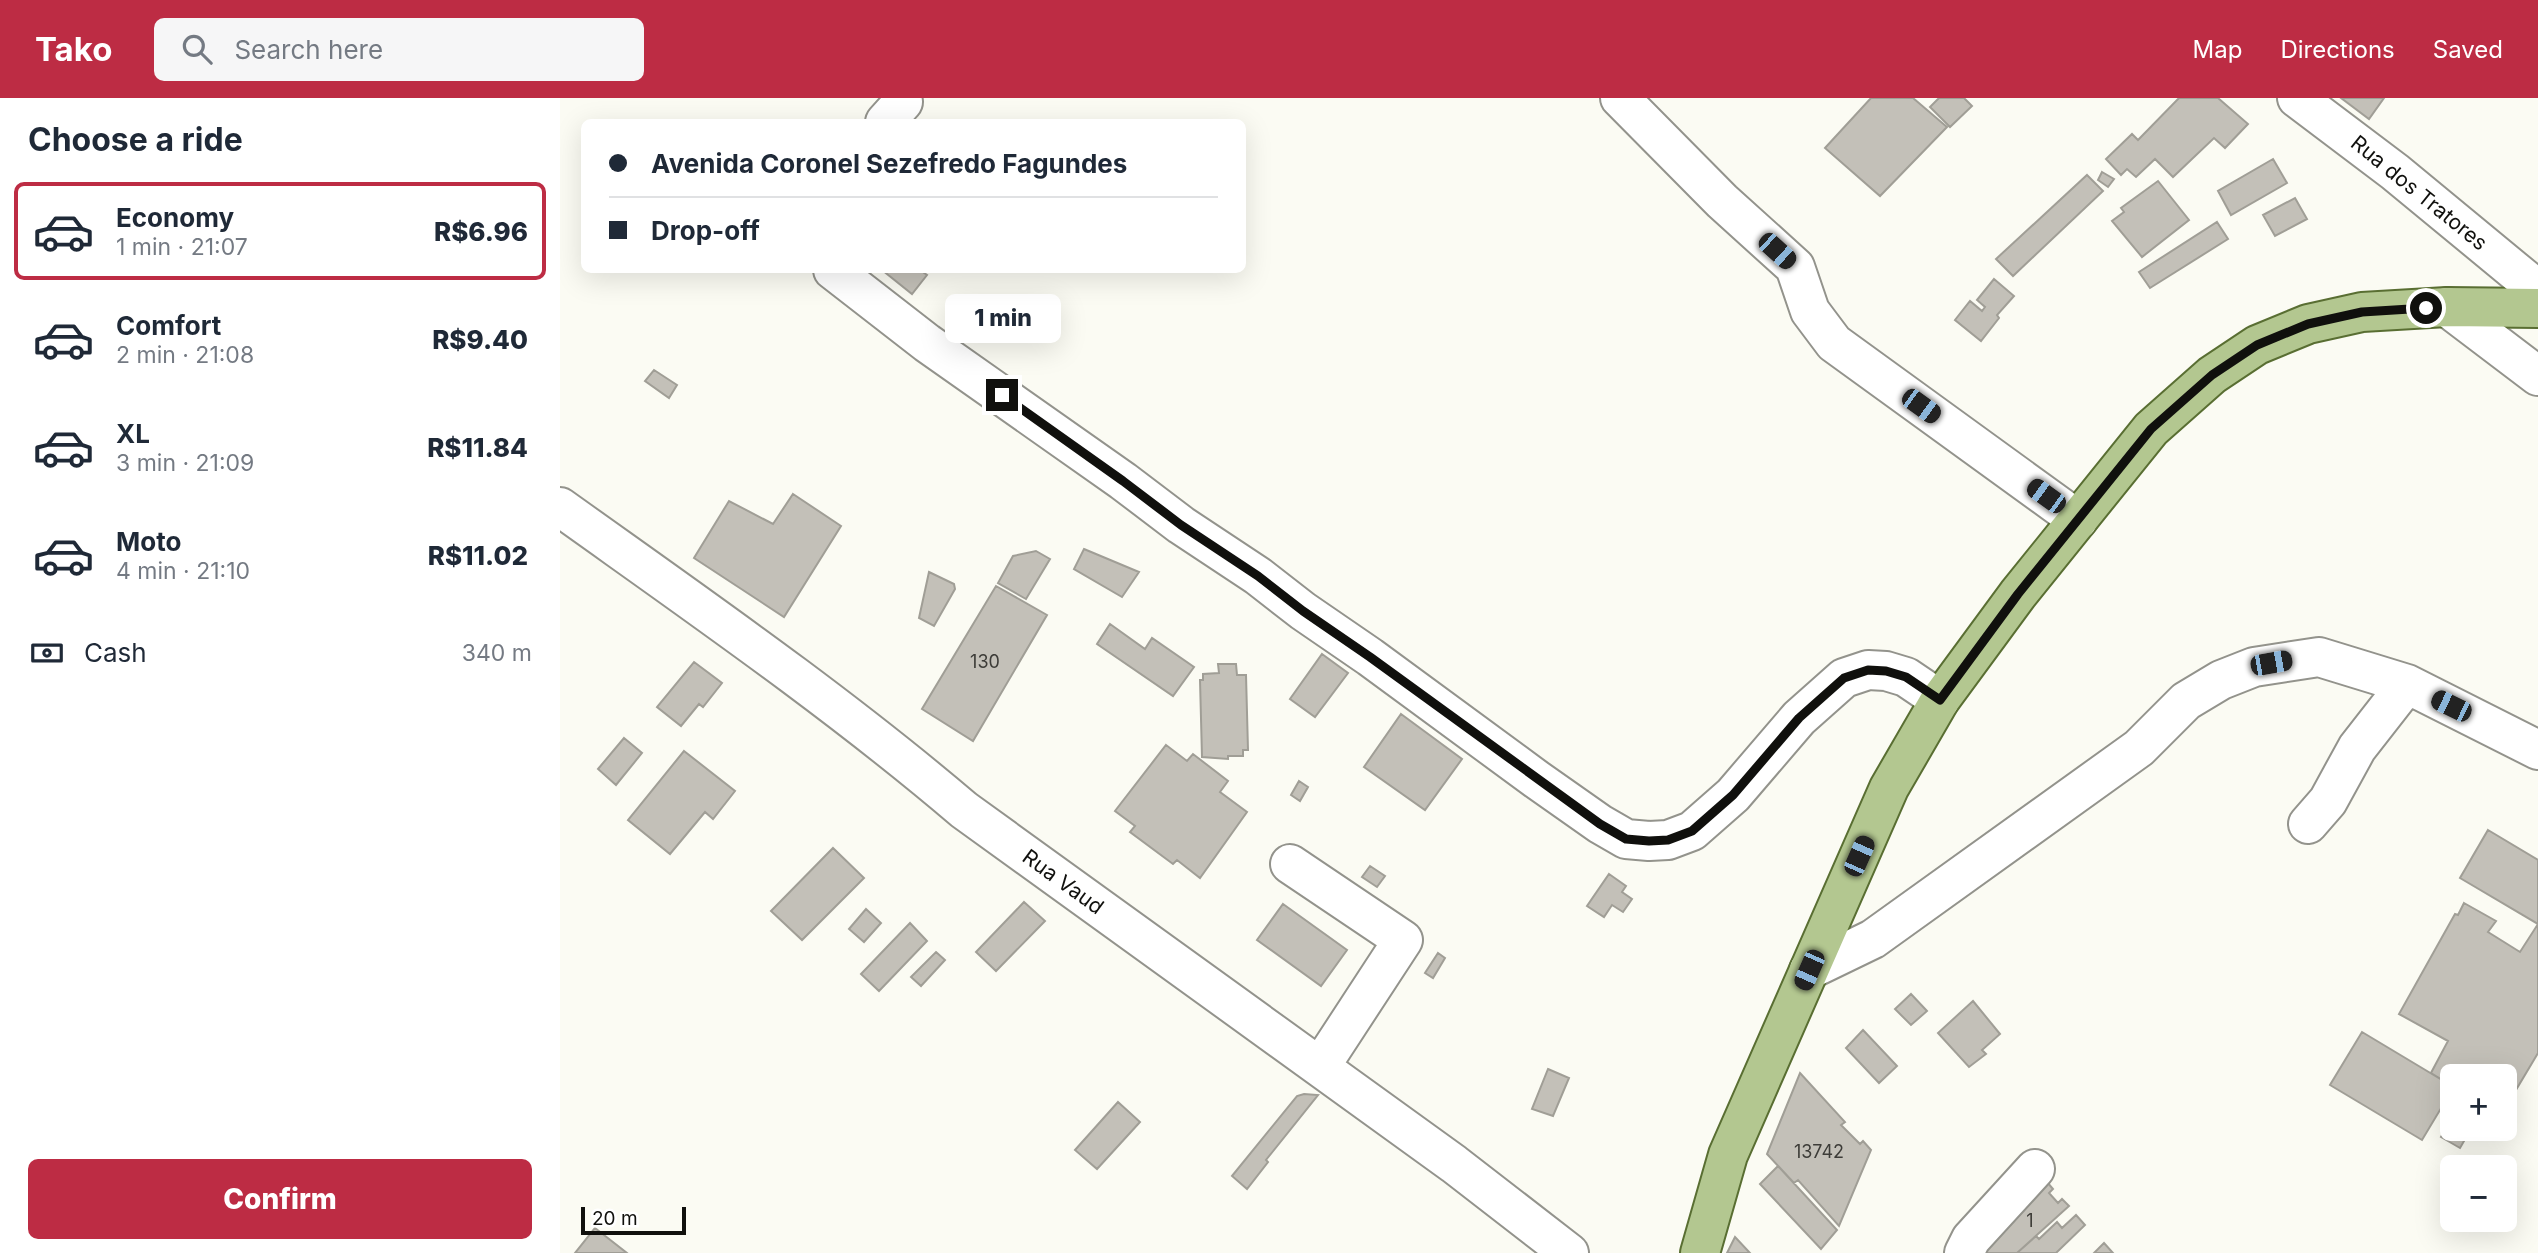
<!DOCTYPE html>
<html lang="en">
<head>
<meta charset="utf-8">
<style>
  body { margin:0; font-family:Inter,sans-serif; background:#f6f6f7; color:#1f2937; height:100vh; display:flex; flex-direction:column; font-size:26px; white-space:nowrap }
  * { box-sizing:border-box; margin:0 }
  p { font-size:23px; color:#747a83 }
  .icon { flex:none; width:38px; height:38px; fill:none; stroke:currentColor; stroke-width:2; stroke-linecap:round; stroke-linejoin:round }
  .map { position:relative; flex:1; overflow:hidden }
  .panel { display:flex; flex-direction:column; background:#fff; width:560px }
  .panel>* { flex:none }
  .hud { position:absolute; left:21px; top:21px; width:665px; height:154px; border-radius:10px; box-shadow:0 7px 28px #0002; display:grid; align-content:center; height:154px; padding:0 28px; background:#fff }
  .fabs { position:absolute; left:1880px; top:966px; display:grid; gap:14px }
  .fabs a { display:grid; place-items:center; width:77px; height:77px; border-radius:10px; background:#fff; box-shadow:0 7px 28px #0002; font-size:35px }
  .scale { position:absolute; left:21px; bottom:18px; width:105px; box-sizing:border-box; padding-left:7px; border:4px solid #10100d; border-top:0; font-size:19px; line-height:24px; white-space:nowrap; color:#10100d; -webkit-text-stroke:5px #fff; paint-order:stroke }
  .end { position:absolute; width:32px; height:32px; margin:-16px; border:9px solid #10100d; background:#fff; box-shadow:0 0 0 4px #fff }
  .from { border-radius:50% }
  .bubble { position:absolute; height:49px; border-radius:10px; background:#fff; box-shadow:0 7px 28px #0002; font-size:23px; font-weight:800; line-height:49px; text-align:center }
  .car { position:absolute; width:21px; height:42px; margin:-21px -10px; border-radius:9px; box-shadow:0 0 5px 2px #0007; background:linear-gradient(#222 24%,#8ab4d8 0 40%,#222 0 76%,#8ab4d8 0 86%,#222 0) }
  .hud b { display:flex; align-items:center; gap:24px; height:66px; font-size:26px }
  .hud b+b { border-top:2px solid #e0e1e3 }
  .hud i { width:18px; height:18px; background:#1f2937 }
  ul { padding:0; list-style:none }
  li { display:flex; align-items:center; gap:21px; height:98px; margin:0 14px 10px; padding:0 14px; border:4px solid transparent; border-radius:10px }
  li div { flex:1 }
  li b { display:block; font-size:26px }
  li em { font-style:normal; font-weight:800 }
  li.current { border-color:#bd2c44 }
  li>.icon { width:63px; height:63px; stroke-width:1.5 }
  h2 { padding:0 28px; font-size:32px; line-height:84px }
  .pay { display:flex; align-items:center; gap:18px; height:77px; padding:0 28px; font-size:26px }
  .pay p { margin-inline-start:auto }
  .cta { display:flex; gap:14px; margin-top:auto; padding:14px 28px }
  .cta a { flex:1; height:80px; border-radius:10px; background:#bd2c44; color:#fff; font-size:28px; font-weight:800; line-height:80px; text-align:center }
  header { display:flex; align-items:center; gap:42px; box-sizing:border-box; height:98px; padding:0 35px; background:#bd2c44; color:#fff }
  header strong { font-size:33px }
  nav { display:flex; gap:38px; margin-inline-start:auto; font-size:24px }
  .search { width:490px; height:63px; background:#f6f6f7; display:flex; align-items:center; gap:18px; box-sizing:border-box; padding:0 24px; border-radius:10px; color:#747a83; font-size:26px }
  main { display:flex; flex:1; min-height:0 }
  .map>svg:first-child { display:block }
  .building { fill:#c3c0b8; stroke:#a09e96; stroke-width:2 }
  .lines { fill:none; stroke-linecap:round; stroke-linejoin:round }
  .minor-casing { stroke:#93938c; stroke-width:42 }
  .major-casing { stroke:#596e32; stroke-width:42 }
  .minor { stroke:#fff; stroke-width:38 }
  .major { stroke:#b3c790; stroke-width:38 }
  .route { stroke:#10100d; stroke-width:9 }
  .labels { text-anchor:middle; stroke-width:7; stroke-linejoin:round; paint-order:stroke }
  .number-label { font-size:18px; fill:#3d3c38 }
  .street-label { font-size:21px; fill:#10100d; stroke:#fff }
</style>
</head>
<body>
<header>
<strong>Tako</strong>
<div class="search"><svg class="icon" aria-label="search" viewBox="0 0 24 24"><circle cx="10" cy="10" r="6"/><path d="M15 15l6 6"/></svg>Search here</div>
<nav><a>Map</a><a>Directions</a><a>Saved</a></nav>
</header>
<main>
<section class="panel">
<h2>Choose a ride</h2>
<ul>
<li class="current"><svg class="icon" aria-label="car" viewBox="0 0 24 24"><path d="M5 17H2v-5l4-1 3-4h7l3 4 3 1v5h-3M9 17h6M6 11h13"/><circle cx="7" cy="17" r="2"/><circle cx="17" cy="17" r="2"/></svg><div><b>Economy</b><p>1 min · 21:07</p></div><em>R$6.96</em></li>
<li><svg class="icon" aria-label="car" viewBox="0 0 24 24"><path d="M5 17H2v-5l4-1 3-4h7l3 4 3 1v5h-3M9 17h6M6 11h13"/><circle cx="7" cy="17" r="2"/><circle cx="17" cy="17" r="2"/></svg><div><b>Comfort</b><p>2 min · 21:08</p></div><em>R$9.40</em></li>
<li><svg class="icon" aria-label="car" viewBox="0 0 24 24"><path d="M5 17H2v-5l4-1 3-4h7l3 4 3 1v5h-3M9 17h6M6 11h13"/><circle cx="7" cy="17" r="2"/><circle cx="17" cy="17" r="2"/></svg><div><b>XL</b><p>3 min · 21:09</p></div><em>R$11.84</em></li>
<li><svg class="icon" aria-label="car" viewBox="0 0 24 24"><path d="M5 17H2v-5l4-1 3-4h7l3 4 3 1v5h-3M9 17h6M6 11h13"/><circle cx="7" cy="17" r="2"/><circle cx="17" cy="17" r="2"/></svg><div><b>Moto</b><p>4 min · 21:10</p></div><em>R$11.02</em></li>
</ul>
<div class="pay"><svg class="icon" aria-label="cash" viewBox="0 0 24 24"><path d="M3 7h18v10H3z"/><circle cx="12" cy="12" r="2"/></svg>Cash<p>340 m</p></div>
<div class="cta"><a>Confirm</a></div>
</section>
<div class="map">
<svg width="1978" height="1155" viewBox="0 0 1978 1155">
  <rect width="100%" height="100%" fill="#fbfbf3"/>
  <!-- building -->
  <path class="building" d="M1311,0h42l34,29 -67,69 -55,-48z
    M1379,0h25l8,8 -22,21 -20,-20z
    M1619,0h39l30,26 -23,24 -11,-10 -41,39 -18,-18 -19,18 -9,-8 -6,6 -15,-16 26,-25 6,6z
    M1781,0h43l-15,21z
    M1713,61l14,24 -56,32 -13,-24z
    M1542,74l12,7 -6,8 -10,-7z
    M1527,77l16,16 -90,85 -17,-17z
    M1598,83l31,39 -47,37 -30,-36 12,-9 -3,-4z
    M1735,100l12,21 -32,17 -12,-21z
    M1657,124l11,17 -78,49 -11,-16z
    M322,172h38l7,5 -15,19z
    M1434,181l20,17 -17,19 2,3 -18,23 -26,-21 15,-19 12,10 3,-4 -8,-7z
    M94,272l23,15 -8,13 -24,-17z
    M233,396l48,32 -57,91 -90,-59 35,-57 44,23z
    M524,451l55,23 -17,25 -48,-28z
    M476,453l14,8 -24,40 -28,-16 15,-27z
    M369,474l25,12 1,5 -21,37 -15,-8z
    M436,488l51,29 -74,126 -51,-32z
    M550,526l35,25 7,-11 42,29 -21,29 -76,-52z
    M762,556l26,19 -33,44 -25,-18z
    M134,564l28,21 -19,24 -4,-3 -18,22 -24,-19z
    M658,566h18l1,11h9l2,75h-5v6h-15v3l-26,-2 -2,-77h3v-6l16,-1z
    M841,616l61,45 -37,51 -61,-43z
    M64,640l18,15 -26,32 -18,-16z
    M606,647l21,16 6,-7 35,27 -8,11 27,20 -47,66 -23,-18 -4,4 -43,-32 5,-6 -20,-15z
    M124,653l51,40 -22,28 -8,-7 -35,42 -42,-34z
    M739,683l9,6 -8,14 -9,-6z
    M1928,732l50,30v64l-78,-46z
    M273,750l31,30 -62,62 -31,-29z
    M810,768l15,10 -8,11 -15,-10z
    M1049,776l17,12 -4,6 10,7 -9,13 -11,-7 -8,12 -17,-11z
    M464,804l21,19 -49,50 -20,-19z
    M1904,805l32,18 -8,11 32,20 18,-28v129l-31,52 -3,-2v-27h-44l-4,-2 -4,2 -3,8 -18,-11 17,-32 -49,-27 56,-100 3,1z
    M723,806l64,46 -26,36 -64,-46z
    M306,811l15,14 -17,19 -15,-13z
    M350,825l17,18 -48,50 -18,-17z
    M376,854l9,8 -24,26 -10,-9z
    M878,855l7,5 -12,20 -8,-5z
    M1351,896l16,17 -16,14 -16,-16z
    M1413,903l27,33 -18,16 4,4 -17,13 -31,-34z
    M1303,932l34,36 -18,17 -33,-35z
    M1802,934l90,54v4l-30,50 -92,-55z
    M988,971l21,9 -16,38 -21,-7z
    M1240,975l45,49 -4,3 19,19 3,-3 8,9 -32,76 -41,-46 -4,3 -27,-29z
    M744,996l14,1 -52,65 2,2 -21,27 -15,-13 65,-80z
    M558,1004l22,20 -43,47 -22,-19z
    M1892,1021v10h19l-11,19 -19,-11z
    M1218,1068l59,64 -16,19 -61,-65z
    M1487,1084l6,7 -4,4 9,10 4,-4 7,7 -52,47h-36z
    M1516,1117l9,10 -29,28h-39l19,-17 3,3 18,-17 5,6z
    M35,1130l32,25h-52z
    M1175,1139l15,16h-23z
    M1544,1145l9,10h-19z"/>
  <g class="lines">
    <defs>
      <path id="minor" d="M1060,0l102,103 73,66 15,44 24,32 244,177
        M1737,0l98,74 143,118
        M325,24l18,-20
        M273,172l94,73 196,138 58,44 77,51 45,35 67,46 166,122 64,45 26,15 23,2 19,-1 24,-9 41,-36 66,-77 45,-40 24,-8 18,1 20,6 34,23
        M1887,209l91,69
        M0,409c137,98 276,194 404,303l490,354 115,89
        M1748,726l20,-23 29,-53 50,-64
        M730,766l113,76 -83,127
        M1249,872l64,-31 266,-191 47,-47 35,-21 33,-13 65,-10 88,27 131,66
        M1404,1155l7,-14 64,-70"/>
      <path id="major" d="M1140,1155l28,-98 161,-367 51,-88 78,-106 133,-165 61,-54 45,-30 51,-21 54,-12 85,-5 91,1"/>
    </defs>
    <!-- minor casing -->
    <use href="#minor" class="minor-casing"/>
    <!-- major casing -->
    <use href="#major" class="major-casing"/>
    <!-- minor -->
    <use href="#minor" class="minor"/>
    <!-- major -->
    <use href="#major" class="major"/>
  </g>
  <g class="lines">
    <!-- route -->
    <path class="route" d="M442,297l121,86 58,44 77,51 45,35 67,46 230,167 26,15 23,2 19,-1 24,-9 41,-36 66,-77 45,-40 24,-8 18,1 20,6 34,23 78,-106 133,-165 61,-54 45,-30 51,-21 54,-12 64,-4"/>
  </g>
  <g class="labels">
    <!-- number labels -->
    <g class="number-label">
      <text x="425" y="570">130</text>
      <text x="1259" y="1060">13742</text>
      <text x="1470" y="1129">1</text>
    </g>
    <!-- street labels -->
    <g class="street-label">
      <text transform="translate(1859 95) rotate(39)" y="7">Rua dos Tratores</text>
      <text transform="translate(503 784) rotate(36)" y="7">Rua Vaud</text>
    </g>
  </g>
</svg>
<div class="fabs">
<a>+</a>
<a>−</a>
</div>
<div class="scale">20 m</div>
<i class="end from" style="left:1866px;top:210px"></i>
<i class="end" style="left:442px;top:297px"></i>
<div class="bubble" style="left:385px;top:196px;width:116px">1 min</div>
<i class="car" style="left:1217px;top:153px;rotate:132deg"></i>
<i class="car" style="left:1361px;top:308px;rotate:126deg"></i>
<i class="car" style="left:1486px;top:398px;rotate:306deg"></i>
<i class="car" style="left:1711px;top:565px;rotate:80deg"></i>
<i class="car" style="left:1891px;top:608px;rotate:296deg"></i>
<i class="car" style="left:1299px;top:758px;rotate:24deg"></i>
<i class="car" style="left:1249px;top:872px;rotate:204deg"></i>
<div class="hud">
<b><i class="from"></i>Avenida Coronel Sezefredo Fagundes</b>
<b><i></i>Drop-off</b>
</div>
</div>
</main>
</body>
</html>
